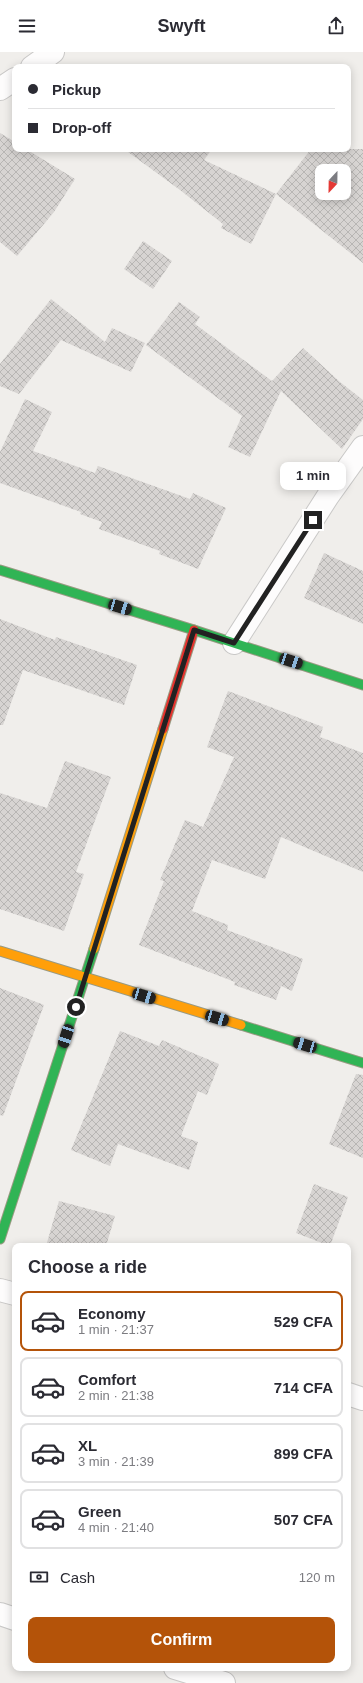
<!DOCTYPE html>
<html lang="en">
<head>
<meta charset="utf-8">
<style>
  body { margin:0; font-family:Arial,sans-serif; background:#f2f2f3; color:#2b2b33; height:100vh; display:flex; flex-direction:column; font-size:15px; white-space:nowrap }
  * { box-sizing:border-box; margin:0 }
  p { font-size:13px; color:#7c7c81 }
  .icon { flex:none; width:22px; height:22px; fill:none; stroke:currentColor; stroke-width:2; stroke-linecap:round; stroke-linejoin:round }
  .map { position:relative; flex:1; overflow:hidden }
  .details { position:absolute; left:12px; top:1191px; width:339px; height:428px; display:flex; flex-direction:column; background:#fff; border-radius:8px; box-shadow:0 2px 10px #0003 }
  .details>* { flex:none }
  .banner { position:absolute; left:12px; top:12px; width:339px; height:88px; border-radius:8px; box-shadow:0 2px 10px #0003; display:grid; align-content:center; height:88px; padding:0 16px; background:#fff }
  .needle { width:26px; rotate:202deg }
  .fabs { position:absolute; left:315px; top:112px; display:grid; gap:8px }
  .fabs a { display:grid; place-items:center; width:36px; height:36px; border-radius:8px; background:#fff; box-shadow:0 2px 10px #0003; font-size:20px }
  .end { position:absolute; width:18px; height:18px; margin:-9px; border:5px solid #222; background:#fff; box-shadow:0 0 0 2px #fff }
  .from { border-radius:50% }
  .bubble { position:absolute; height:28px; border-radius:8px; background:#fff; box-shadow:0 2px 10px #0003; font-size:13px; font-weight:700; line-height:28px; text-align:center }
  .car { position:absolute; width:12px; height:24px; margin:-12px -6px; border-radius:5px; box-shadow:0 0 3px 1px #0007; background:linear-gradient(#222 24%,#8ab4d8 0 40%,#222 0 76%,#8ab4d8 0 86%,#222 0) }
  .banner b { display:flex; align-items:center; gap:14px; height:38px; font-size:15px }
  .banner b+b { border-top:1px solid #e1e1e2 }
  .banner i { width:10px; height:10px; background:#2b2b33 }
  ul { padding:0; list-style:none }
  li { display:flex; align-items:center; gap:12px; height:60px; margin:0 8px 6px; padding:0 8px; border:2px solid #e1e1e2; border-radius:8px }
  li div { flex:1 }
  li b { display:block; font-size:15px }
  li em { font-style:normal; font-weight:700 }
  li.current { border-color:#b45309 }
  li>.icon { width:36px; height:36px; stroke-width:1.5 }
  h2 { padding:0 16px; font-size:18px; line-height:48px }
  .pay { display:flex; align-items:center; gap:10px; height:44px; padding:0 16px; font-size:15px }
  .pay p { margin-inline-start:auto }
  .button { display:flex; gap:8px; margin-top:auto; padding:8px 16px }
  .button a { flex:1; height:46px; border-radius:8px; background:#b45309; color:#fff; font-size:16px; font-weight:700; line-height:46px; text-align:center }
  header { display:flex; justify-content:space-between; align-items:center; height:52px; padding:0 16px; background:#fff; font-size:18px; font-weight:700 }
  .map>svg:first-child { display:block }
  .building { fill:url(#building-cross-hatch); fill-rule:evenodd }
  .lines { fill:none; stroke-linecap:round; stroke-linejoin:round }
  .street-casing { stroke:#c9c8c7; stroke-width:24 }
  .fast-casing { stroke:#999a82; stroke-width:11 }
  .slow-casing { stroke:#999a82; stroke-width:11 }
  .jam-casing { stroke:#999a82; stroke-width:11 }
  .street { stroke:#fdfcfc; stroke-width:22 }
  .fast { stroke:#30b455; stroke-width:9 }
  .slow { stroke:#ff9f0a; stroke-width:9 }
  .jam { stroke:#e5322d; stroke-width:9 }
  .route { stroke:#222; stroke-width:5 }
</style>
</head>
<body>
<header><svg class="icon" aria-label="menu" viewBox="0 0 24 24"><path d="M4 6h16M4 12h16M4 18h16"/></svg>Swyft<svg class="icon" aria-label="share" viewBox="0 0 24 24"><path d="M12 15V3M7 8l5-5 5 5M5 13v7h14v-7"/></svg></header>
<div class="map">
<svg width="363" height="1631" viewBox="0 0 363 1631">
  <defs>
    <pattern id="building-cross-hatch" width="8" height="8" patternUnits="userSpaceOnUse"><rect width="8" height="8" fill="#d7d4d2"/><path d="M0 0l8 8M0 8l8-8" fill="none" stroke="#b8b6b4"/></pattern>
  </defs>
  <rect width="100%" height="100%" fill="#f0eeeb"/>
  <!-- building -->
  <path class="building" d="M0,81l15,9v7h11l49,30 -21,33 -37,44 -17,-14z
    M124,97h88l-8,11 72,34 -25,50 -30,-16 2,-4 -43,-34z
    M311,97h52v114l-87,-69zM322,119h22v22h-22z
    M143,189l29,20 -19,28 -29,-20z
    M51,247l54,43 7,-14 33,15 -14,29 -70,-32 -42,54 -19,-8v-22z
    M179,250l21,15 -5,7 77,57 31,-33 37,34 23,18v19l-21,30 -61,-58 -31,66 -22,-10 14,-31 -96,-71z
    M25,347l27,13 -19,39 62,22 3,-7 92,33 3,-6 33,15 -28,61 -39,-15 1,-3 -61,-22 3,-7 -22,-8 1,-2 -81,-29v-31z
    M324,501l39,18v53l-59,-26z
    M0,567l55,21 1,-3 81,28 -13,40 -101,-35 -20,55h-3z
    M228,639l95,36 -3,10 43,16v119l-82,-35 -16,42 -53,-19 -20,51 36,14 -1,5 76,29 -11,32 -11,-5 -5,14 -42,-15 1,-3 -96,-37 25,-64 -4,-1 25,-60 18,7 31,-70 -27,-10z
    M65,709l46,16 -35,95 8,2 -20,57 -64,-22v-116l47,15z
    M0,936l44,17 -41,111 -3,-1z
    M120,979l39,15 3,-6 57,24 -12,31 -9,-4 -17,45 17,6 -9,28 -71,-26 -8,22 -39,-16z
    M356,1022l7,1v83l-34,-14z
    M314,1132l34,13 -18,49 -34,-13z
    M59,1149l56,15 -9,30h-60z"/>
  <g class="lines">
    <defs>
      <path id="street" d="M32,15l21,-15
        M0,37l15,-10
        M234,591l94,-147 35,-49
        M0,1238l15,4
        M348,1342l15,5
        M0,1562l15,5
        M175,1616l49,15"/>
      <path id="fast" d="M0,518l194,60 169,55
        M241,973l122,38
        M0,1187l94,-290"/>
      <path id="slow" d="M94,897l69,-220
        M0,899l241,74"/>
      <path id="jam" d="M163,677l31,-99"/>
    </defs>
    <!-- street casing -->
    <use href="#street" class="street-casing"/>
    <!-- fast casing -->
    <use href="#fast" class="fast-casing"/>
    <!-- slow casing -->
    <use href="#slow" class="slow-casing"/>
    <!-- jam casing -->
    <use href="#jam" class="jam-casing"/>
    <!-- street -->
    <use href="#street" class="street"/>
    <!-- fast -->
    <use href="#fast" class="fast"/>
    <!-- slow -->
    <use href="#slow" class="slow"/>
    <!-- jam -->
    <use href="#jam" class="jam"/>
  </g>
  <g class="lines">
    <!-- route -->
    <path class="route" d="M76,955l118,-377 40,13 79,-123"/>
  </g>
</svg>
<div class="fabs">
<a><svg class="needle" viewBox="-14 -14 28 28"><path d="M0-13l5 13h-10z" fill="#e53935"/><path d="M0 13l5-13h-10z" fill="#7c7c81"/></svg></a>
</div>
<i class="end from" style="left:76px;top:955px"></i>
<i class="end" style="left:313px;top:468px"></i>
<div class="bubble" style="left:280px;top:410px;width:66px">1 min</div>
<i class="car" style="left:120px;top:555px;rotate:107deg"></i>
<i class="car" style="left:291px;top:609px;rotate:108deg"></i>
<i class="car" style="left:144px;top:944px;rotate:107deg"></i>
<i class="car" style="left:217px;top:966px;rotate:107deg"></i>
<i class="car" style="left:66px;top:984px;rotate:198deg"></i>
<i class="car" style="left:305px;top:993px;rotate:287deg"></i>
<div class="banner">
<b><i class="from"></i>Pickup</b>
<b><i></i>Drop-off</b>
</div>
<section class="details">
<h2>Choose a ride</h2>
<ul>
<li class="current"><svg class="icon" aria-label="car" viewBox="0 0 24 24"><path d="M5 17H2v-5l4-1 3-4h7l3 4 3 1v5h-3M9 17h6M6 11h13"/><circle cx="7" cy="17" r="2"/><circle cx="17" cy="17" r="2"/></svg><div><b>Economy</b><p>1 min · 21:37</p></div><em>529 CFA</em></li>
<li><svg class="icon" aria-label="car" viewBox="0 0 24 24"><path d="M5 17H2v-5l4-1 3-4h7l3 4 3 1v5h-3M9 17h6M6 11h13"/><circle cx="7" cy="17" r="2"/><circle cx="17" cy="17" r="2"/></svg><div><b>Comfort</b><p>2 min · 21:38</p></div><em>714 CFA</em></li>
<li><svg class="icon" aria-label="car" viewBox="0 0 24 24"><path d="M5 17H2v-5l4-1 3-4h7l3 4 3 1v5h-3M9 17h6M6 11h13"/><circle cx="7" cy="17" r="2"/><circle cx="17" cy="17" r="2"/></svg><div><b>XL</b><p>3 min · 21:39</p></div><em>899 CFA</em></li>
<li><svg class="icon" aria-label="car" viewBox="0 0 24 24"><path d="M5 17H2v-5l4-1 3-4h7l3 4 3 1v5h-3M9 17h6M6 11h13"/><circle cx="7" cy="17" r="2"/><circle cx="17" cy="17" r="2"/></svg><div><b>Green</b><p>4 min · 21:40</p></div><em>507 CFA</em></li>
</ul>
<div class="pay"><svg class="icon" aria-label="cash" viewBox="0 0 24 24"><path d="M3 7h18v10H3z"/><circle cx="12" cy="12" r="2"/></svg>Cash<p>120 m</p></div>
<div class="button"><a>Confirm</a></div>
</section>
</div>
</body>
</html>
